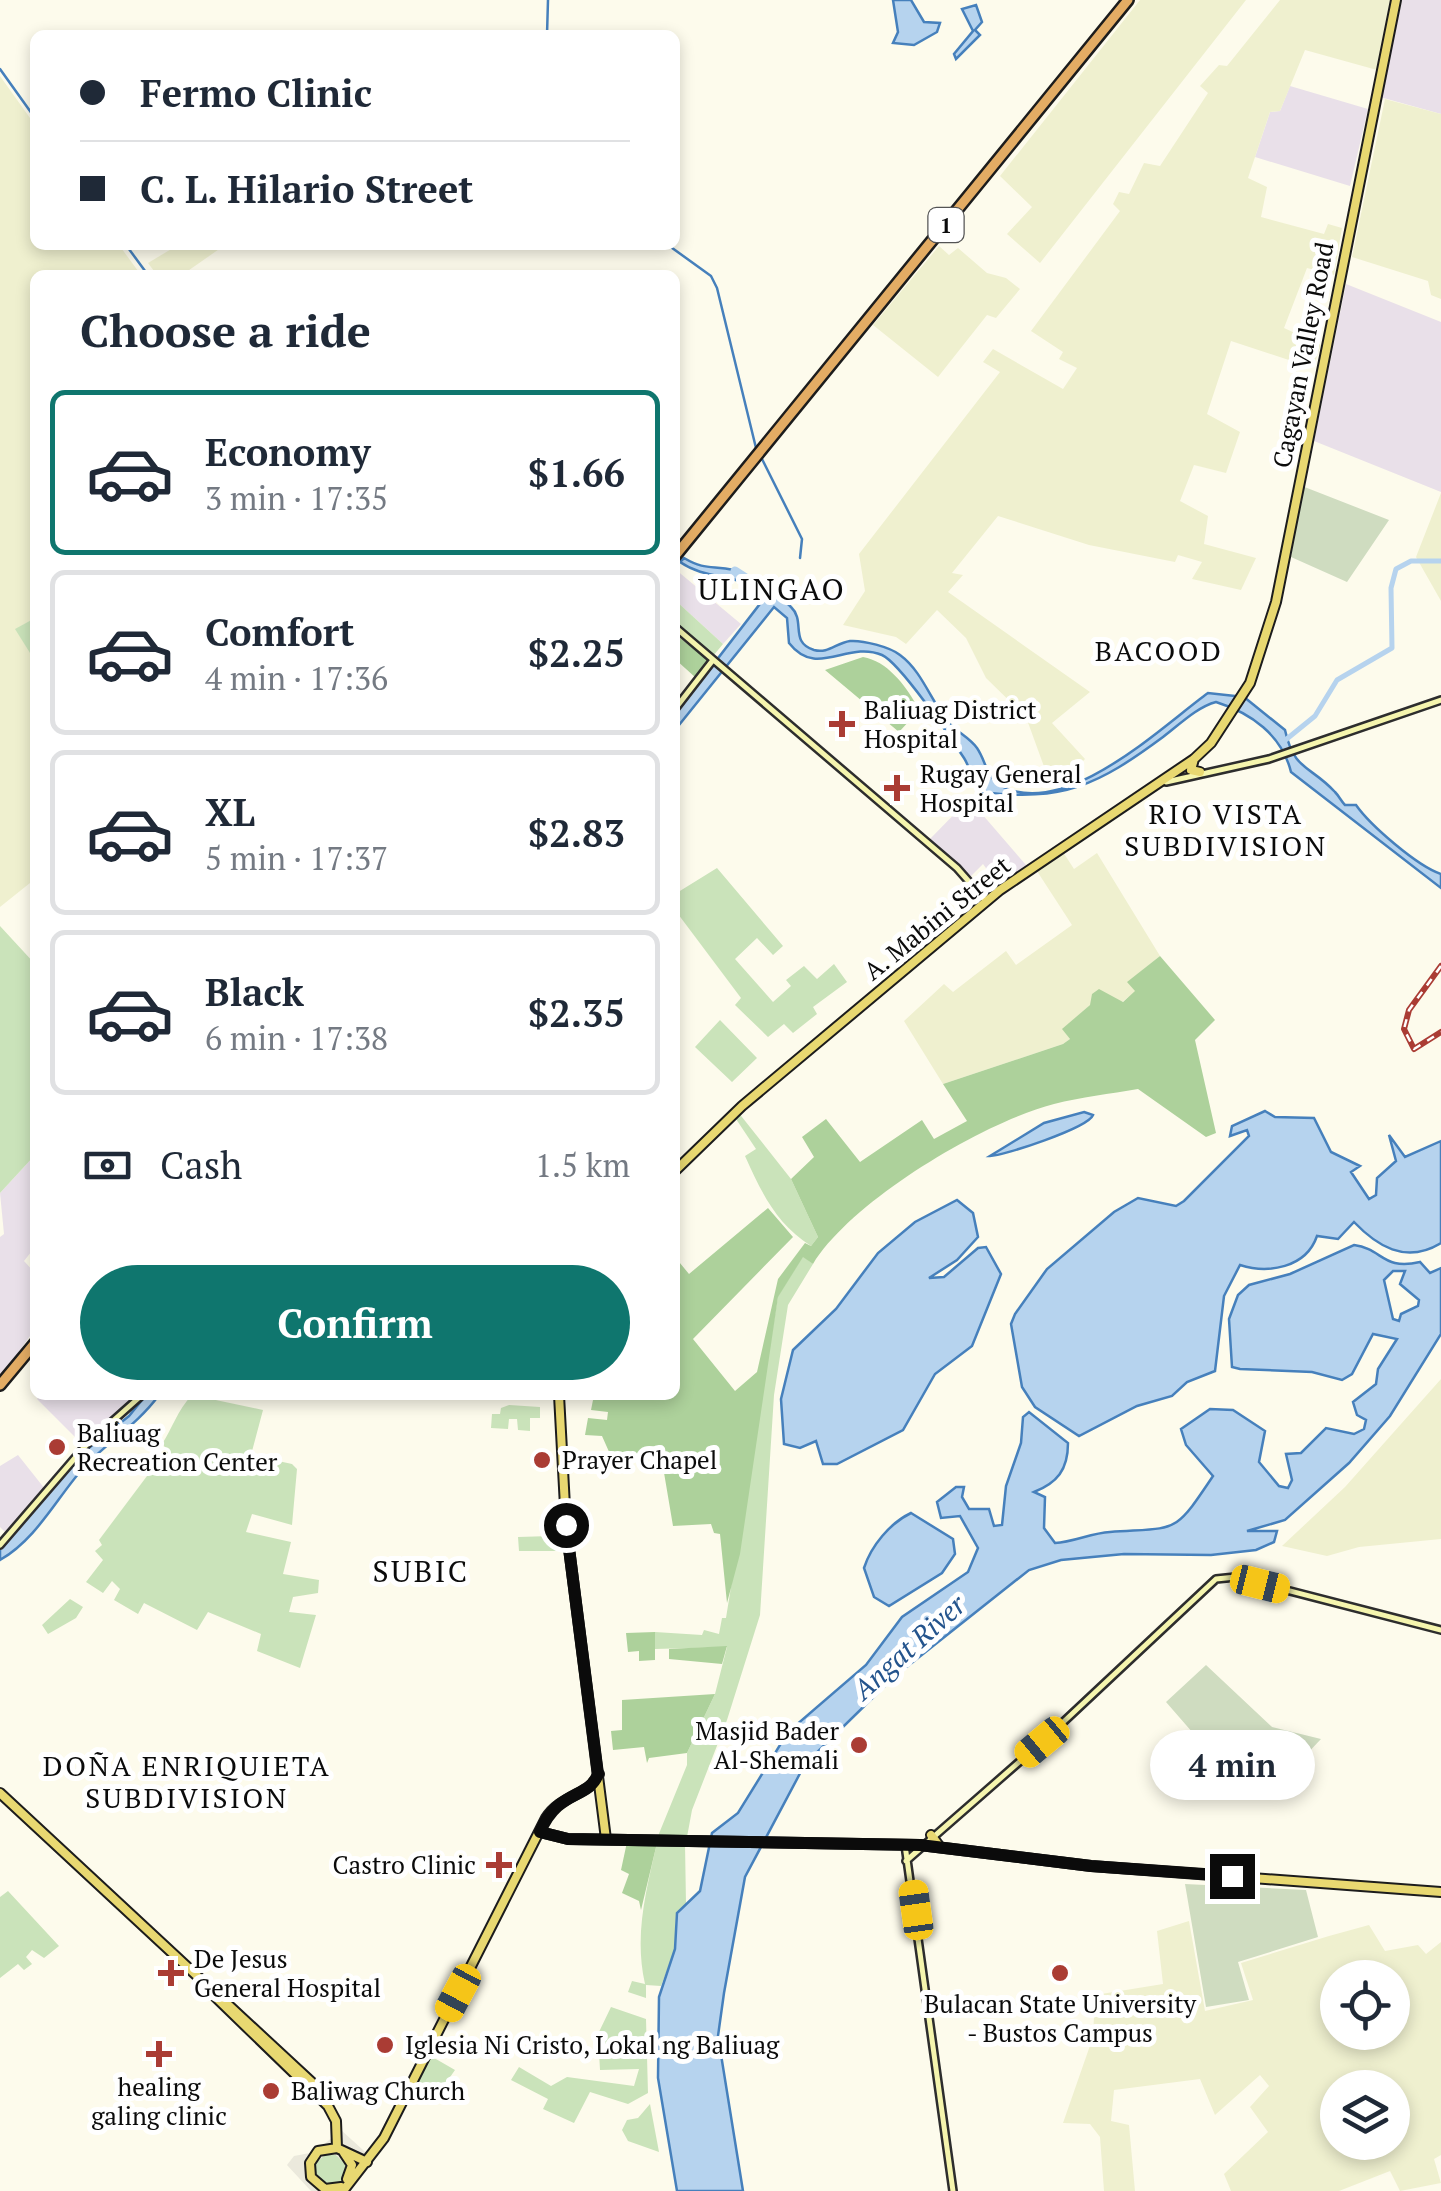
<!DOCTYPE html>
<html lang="en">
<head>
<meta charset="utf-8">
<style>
  body { margin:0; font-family:"PT Serif",serif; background:#f6f6f7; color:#1f2937; height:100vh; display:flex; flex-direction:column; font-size:38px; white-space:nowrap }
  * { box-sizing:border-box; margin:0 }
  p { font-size:32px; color:#747a83 }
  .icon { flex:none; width:55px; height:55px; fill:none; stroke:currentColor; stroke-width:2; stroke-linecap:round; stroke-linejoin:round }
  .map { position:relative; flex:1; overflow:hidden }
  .side { position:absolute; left:30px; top:270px; width:650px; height:1130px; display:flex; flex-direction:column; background:#fff; border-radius:15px; box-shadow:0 5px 15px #0003 }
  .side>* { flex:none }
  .guide { position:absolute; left:30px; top:30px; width:650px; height:220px; border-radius:15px; box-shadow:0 5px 15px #0003; display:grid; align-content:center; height:220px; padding:0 50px; background:#fff }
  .controls { position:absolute; left:1320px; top:1960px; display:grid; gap:20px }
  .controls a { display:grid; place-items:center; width:90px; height:90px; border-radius:50%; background:#fff; box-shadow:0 5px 15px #0003; font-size:50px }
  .end { position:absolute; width:45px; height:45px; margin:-22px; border:12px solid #0b0b0b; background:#fff; box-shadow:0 0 0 5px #fff }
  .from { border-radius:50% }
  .bubble { position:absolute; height:70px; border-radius:35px; background:#fff; box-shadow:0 5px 15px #0003; font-size:32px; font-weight:600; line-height:70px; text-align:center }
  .car { position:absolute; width:30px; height:60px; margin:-30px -15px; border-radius:12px; box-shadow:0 0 8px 2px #0007; background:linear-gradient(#f5c518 24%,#345 0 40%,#f5c518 0 76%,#345 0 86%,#f5c518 0) }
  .guide b { display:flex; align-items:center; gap:35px; height:95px; font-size:38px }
  .guide b+b { border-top:2px solid #e0e1e3 }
  .guide i { width:25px; height:25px; background:#1f2937 }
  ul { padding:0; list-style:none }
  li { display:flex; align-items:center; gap:30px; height:165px; margin:0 20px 15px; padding:0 30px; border:5px solid #e0e1e3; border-radius:15px }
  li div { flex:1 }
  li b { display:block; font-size:38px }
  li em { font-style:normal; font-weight:600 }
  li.on { border-color:#0f766e }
  li>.icon { width:90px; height:90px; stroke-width:1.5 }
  h2 { padding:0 50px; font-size:45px; line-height:120px }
  .pay { display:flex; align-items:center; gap:25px; height:110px; padding:0 50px; font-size:38px }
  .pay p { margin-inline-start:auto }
  .button { display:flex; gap:20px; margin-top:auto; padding:20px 50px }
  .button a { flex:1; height:115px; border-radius:60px; background:#0f766e; color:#fff; font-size:40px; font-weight:600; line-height:115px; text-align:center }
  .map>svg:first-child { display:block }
  .industrial { fill:#e9e0e9 }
  .farmland { fill:#eff0cf; fill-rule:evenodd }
  .green { fill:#cae3ba }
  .forest { fill:#add19b }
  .cemetery { fill:#cfdcc0 }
  .plaza { fill:#ebe9dc; fill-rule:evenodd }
  .water { fill:#b6d3ee; stroke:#4680bc; stroke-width:2.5; fill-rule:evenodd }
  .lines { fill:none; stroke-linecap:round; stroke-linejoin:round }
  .stream { stroke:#4680bc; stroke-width:2.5 }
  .canal { stroke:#b6d3ee; stroke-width:5 }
  .river { stroke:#b6d3ee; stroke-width:9 }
  .secondary-casing { stroke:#2d2d2d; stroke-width:10 }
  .primary-casing { stroke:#1c1c1c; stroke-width:12 }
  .highway-casing { stroke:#1c1c1c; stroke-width:14 }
  .secondary { stroke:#f5f5ae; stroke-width:5 }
  .primary { stroke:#e8d871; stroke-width:8 }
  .highway { stroke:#e3ac64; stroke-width:9 }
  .rail-casing { stroke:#aa3c34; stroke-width:6 }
  .rail { stroke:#fff; stroke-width:2.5; stroke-dasharray:8; stroke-linecap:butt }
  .route { stroke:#0b0b0b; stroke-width:12 }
  .poi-dot { fill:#aa3c34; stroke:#fff; stroke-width:4 }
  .labels { text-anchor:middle; stroke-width:10; stroke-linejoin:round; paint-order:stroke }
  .shield { fill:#fff; stroke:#545454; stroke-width:2.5 }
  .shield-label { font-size:22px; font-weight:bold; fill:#0b0b0b }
  .street-label { font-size:25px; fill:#0b0b0b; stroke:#fff }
  .poi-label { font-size:25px; fill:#0b0b0b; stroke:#fff; text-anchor:start }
  .neighbourhood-label { font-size:28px; letter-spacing:2.5px; fill:#0b0b0b; stroke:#fff }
  .water-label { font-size:28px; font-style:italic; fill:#24548d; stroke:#fff }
  .quarter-label { font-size:30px; letter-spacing:2.5px; fill:#0b0b0b; stroke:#fff }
</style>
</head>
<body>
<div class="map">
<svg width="1441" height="2191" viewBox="0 0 1441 2191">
  <rect width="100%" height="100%" fill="#fdfbec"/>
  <!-- industrial -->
  <path class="industrial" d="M1402,0h39v114l-61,-17z
    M1290,86l78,23 -18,77 -95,-29 15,-45 10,-1z
    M1346,284l95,38v170l-127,-51z
    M675,569l66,55 -18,20 -48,-44z
    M969,799l57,66 -27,21 -16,-22 -13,13 -40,-38z
    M35,1155v92l-11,14 11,12v56l-35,49v-141l4,-3 -4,-41z
    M41,1395h98l-56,50 -46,-46z
    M18,1455l27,34 -37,46 -8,-8v-61z"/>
  <!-- farmland -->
  <path class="farmland" d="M1140,0h106l-206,263 -33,-29 25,-27 -32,-31z
    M1280,0h112l-15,70 -72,-20 -25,61 -10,1 -22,66 19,9 -6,30 63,17 4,-10 14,4 -8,47 -27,-7 -23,60 37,17 -8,23 -82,-27 -24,73 33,18 -14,41 -32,-8 -14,36 28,15 -4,28 52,14 -15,32 -49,-11 10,-17 -24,-7 -3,7 -86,-17 -91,-29 -46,57 11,2 -15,17 142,100 -38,31 33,36 -12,12 -27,1 -20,-55 -40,-39 -20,-40 -29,-28 -31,34 -10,-7 -53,-12 22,-34 -6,-37 141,-182 -17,-10 10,-13 70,40 14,-21 -18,-9 4,-7 -32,-21 89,-120 -7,-7 6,-12 10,2 15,-31 16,3 48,-73 -8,-7 19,-21 8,1z
    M0,76l35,49v120h84l22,30h-106v343l-19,11 19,32v218l-35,28z
    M1385,99l56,15v185l-10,-4 -3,-14 -76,-24z
    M178,245h47l-43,30h-25l-9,-12z
    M939,246l10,9 9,-7 29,25 19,5 14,11 -24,29 -9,-3 -49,62 -65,-52z
    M1441,493v108l-25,-44z
    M1063,852l11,17 23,-16 63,103 -32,26 8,9 -14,11 -11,-3 -21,6 -27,24 7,10 -7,5 -120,40 -39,-63 40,-37 9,8 53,-41 10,14 56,-40 -37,-57z
    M1441,1379v160l-82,8 -32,9 -45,-10 63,-59z
    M1189,1921l16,90 48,-11 -12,-37 88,-27 40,-11 16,26 33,-6 8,9 15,-12v213l-7,4 7,24 -41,8 -10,-20 -51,20h-108l-7,-17 44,-42 -18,-25 19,-21 -9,-11 -45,40 -15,-36 -86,11 -3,31 18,4 6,66h-31l-4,-54 -10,-13 -27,-1 30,-86 2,-42 68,-11 -6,-53zM1338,1978h54v54h-54zM1338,2088h54v54h-54z"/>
  <!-- green -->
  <path class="green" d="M675,600l48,44 -10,12 -38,-32z
    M35,618v43l-20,-32z
    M717,868l66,78 -10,9 -16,-17 -22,21 38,43 18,-16 -5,-6 18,-14 13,13 17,-15 13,18 -34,25 4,7 -24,19 -9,-9 -16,13 -33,-32 6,-7 -66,-88v-16z
    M0,926l35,38v191l-35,38z
    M720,1020l37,38 -25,24 -37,-35z
    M738,1112l53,67 27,58 -7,9c-34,-22 -48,-50 -66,-90l11,-7 -22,-33z
    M803,1256l10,8 -25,41 -14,90 -14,220 -33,105 -35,90 -5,27 -29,-1 29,-71v-12l28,-59 12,-47 -72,2v-17l47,3 2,-5 15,4 3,-16h4l52,-322z
    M192,1395l71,15 -12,45 41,9 5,5 -5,56 -40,-11 -6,18 45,10 -8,32 36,6 -1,13 -25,4 -4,15 27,3 -16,53 -43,-17 4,-17 -53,-22 -11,18 -53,-27 -6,11 -24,-14 6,-11 -8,-8 -9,12 -17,-11 17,-22 -8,-9 7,-6 -3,-5 48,-64 15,-9 6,-17 -6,-6c11,-17 15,-33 30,-49z
    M509,1405l31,2v11h-10v13l-12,-1 -1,-11h-8l-1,10 -17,-1 1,-14h8l1,-6z
    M551,1536l12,2 1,13h-45l-1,-14z
    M70,1599l13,8 -7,11 -28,16 -6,-9z
    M657,1843l28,1 1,60 -10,9 -1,36 -14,37 -15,-1v13l-18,-6 4,-11 13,3c-11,-49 1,-93 12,-141z
    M8,1891l51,55 -15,12 -12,-8 -6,7 6,7 -8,6 -6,-6 -18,14v-81z
    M611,2007l35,12 2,74 -20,11 -38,-12 -16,31 -31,-14 5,-10 -37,-19 8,-13 32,19 16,-9 67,9 5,-17 -39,1 -2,-36z
    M429,2055l26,15 -21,30 -22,-12z
    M650,2104l9,48 -31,-11 -6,-11 5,-10 11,-2z
    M314 2170a16 16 0 1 1 32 0a16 16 0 1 1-32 0Z"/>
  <!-- forest -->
  <path class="forest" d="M675,634l34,27 -13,17 -21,-19z
    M863,657c24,4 42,28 53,47l-11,8 6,7 -12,13 -74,-62z
    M1160,956l55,64 -20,20 21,93 -10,4 -68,-48c-28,5 -57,8 -84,15 -71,18 -203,97 -241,160l-10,-7 -25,40 -38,257 -13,49 -7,-69 -6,-1 -3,-9 -38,2 -13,-77 -38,15v-5l-8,4 -12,-27 -17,-1 3,-17 19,2 1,-8 -17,-2 3,-15h81v-138l14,17 79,-66 25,29 -100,102 42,52 22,-19 21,-93 27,-36 6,3 7,-9 -27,-58 23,-22 -12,-20 24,-18 34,43 62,-42 12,19 33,-18 -24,-37 120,-40 7,-5 -8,-10 28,-24 2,-11 7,-5 24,13 12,-11 -8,-9z
    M655,1632v28l-16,1v-10l-11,1 -2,-19z
    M727,1646l-5,18 -53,-5v-10z
    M715,1694l-28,59 -38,5 -2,5 -3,-16 -31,3 -2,-19 11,-1v-30z
    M627,1842l30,1 -16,67 -2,-9 -17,-8 7,-19 -8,-4z"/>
  <!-- cemetery -->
  <path class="cemetery" d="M1302,486l87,34 -42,62 -56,-25z
    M1206,1665l66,62 49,12 -52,55 -47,-47 -9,9 -47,-54z
    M1185,1884l121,6 12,47 -80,25 11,38 -43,7z"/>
  <!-- plaza -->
  <path class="plaza" d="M341,2130l33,30 -25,31h-38l-24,-26 7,-9 21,-4zM325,2155h11l9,9v12l-9,10 -13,-1 -9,-10 1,-11z"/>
  <!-- water -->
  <path class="water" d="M893,0h18l13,22 16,1 -3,9 -23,13 -21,-2 5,-11z
    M976,5l6,17 -7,8 5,5 -24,24 -2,-5 19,-23 -11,-22z
    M684,558c22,13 28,7 50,12 11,3 48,28 57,37 15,14 -2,35 23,43 14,4 22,-7 36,-9 13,-1 40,6 50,14 23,17 31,47 49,68 8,9 21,15 28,25 9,13 9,29 24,38 65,34 160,-59 207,-93l36,4 41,33c9,41 25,35 50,62 4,4 6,9 10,13h11c14,20 61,61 85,69v14l-150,-116c-9,-37 -40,-59 -75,-70 -19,5 -37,23 -53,35 -65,48 -99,65 -182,55 -9,-10 -10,-23 -17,-34 -13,-20 -64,-95 -82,-103 -35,-15 -65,24 -93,-12l-2,-25 -13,-11 -99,123v-16l91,-118c-27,-25 -57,-14 -86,-34z
    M1265,1111l10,6 39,1 17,34 29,14 -9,6 18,27 7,-4 1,-17 19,-17 -7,-26 16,22 36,-16v102c-36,22 -65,2 -87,-21l-16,17 -21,-3c-11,32 -49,38 -77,29l-16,31 -9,75 -28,11 -15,14 -35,10 -58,30 -44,-29 -13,-20 -11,-63 4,-10 32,-45 67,-57 24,-14 38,8 8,-5 65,-65 -2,-6 -17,6 2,-10z
    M1084,1112l9,3c-5,13 -90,41 -103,41l54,-33z
    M957,1200l16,13 5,24 -21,23 -28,18 15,-1 34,-29 8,-1 15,27 -29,72 -37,28 -32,56 -66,34h-14l-7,-23 -16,7 -16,-4 -3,-45 12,-49 43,-41 42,-56 37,-31z
    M1354,1245c29,4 29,26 66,17l10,11 11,-5v66l-51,82 -41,47 -64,57 -38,11h30l-3,11 -18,8 -45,5 -87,-1 -63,6 -32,10 -135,107 -89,87 -60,113 -21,116 -6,43 25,155h-66l-19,-113 1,-81 16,-48 2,-36 23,-22 12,-58 26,-20 50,-81 78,-67 36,-48 66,-45 10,-24 -18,-32 -19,2 -4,-16 19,-15h8l-2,10 7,12h20l5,17 8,-1 4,-39 15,-43 2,-26 6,-5 39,31c0,27 -11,40 -34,49l11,5 -1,31 11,15c19,-1 36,-10 55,-11 68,-5 63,4 103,-56l-27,-31 -5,-16 29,-20 23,1 32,21 -6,31 20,24 9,2 4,-8 -6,-26 15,-1 25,-25 28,6 10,-5 2,-9 -9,-5 -4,-13 23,-18 2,-15 19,-30 -24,-5 -21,40 -10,6 -30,-8 -72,-3 -8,-2 -3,-48 9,-24 11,-10 41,-11zM1393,1271h12l-5,13 19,16 -1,6 -17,8 -2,7 -6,-2 -9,-39z
    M146,1395h13c-21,29 -50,46 -74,71 -28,31 -48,73 -85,94v-11l85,-98 44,-35z
    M911,1513l42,26 2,15 -13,19 -53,33 -15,-9 -10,-29c7,-22 26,-45 47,-55z"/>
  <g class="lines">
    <!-- stream -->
    <path class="stream" d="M547,35l1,-35
      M0,69l35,49
      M126,245l22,30
      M668,245l43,31 6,12 39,160
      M760,455l42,84 -2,19"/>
    <!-- canal -->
    <path class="canal" d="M1283,742l32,-26 22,-36 55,-32 -1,-60 5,-19 15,-8h30"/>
    <!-- river -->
    <path class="river" d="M735,571l29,19"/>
    <defs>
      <path id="secondary" d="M675,627l282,241 29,33
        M675,709l38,-49
        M1166,782l103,-23 172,-59
        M0,1545l87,-101 55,-49
        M905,1845l48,346
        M906,1861l136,-119 174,-163 20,-2 205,53"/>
      <path id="primary" d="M1194,759l-3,11 9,2
        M675,1171l67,-65 258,-216 194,-131 17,-16 39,-60 26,-81 120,-602
        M559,1395l7,130 40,314
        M0,1793l320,297 6,14
        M540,1832l28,7 352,6 171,21 350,26
        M931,1835l9,12
        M199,1981l129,125 8,15 1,27
        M344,2153l8,12 -5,14
        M341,2187l-16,2 -14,-12 -1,-14 8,-12 19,-3 30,14
        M343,2191l41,-53 162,-320c15,-24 44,-22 53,-44"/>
      <path id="highway" d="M675,556l453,-556
        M0,1385l35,-42"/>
    </defs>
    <!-- secondary casing -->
    <use href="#secondary" class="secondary-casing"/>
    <!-- primary casing -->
    <use href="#primary" class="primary-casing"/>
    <!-- highway casing -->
    <use href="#highway" class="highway-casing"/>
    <!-- secondary -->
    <use href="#secondary" class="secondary"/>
    <!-- primary -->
    <use href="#primary" class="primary"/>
    <!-- highway -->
    <use href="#highway" class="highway"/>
    <defs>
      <path id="rail" d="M1441,966l-32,44 -5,19 10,20 27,-17"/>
    </defs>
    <!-- rail casing -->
    <use href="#rail" class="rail-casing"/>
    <!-- rail -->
    <use href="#rail" class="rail"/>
  </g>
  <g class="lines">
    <!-- route -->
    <path class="route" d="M566,1525l32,249c-9,25 -40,15 -58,58l28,7 352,6 171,21 141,10"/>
  </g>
  <!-- markers -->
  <g class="poi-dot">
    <path d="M837 709h10v10h10v10h-10v10h-10v-10h-10v-10h10z"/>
    <path d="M892 773h10v10h10v10h-10v10h-10v-10h-10v-10h10z"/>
    <circle cx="57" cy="1447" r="10"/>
    <circle cx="542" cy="1460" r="10"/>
    <circle cx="859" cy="1745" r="10"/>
    <path d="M494 1850h10v10h10v10h-10v10h-10v-10h-10v-10h10z"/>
    <path d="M166 1958h10v10h10v10h-10v10h-10v-10h-10v-10h10z"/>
    <circle cx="1060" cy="1973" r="10"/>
    <circle cx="385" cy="2045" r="10"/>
    <path d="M154 2039h10v10h10v10h-10v10h-10v-10h-10v-10h10z"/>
    <circle cx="271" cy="2091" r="10"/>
  </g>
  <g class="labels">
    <!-- shield labels -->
    <rect class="shield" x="928.5" y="208" width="35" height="34" rx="8"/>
    <g class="shield-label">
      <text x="946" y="233">1</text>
    </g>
    <!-- street labels -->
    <g class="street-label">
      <text transform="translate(1303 355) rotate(-79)" y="9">Cagayan Valley Road</text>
      <text transform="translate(937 918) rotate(-39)" y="9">A. Mabini Street</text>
    </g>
    <!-- poi labels -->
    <g class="poi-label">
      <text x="864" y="719">Baliuag District<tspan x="864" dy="29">Hospital</tspan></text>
      <text x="920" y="783">Rugay General<tspan x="920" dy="29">Hospital</tspan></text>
      <text x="77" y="1442">Baliuag<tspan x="77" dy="29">Recreation Center</tspan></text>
      <text x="562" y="1469">Prayer Chapel</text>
      <text x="839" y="1740" text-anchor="end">Masjid Bader<tspan x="839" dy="29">Al-Shemali</tspan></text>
      <text x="476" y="1874" text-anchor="end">Castro Clinic</text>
      <text x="194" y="1968">De Jesus<tspan x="194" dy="29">General Hospital</tspan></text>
      <text x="1060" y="2013" text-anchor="middle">Bulacan State University<tspan x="1060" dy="29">- Bustos Campus</tspan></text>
      <text x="405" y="2054">Iglesia Ni Cristo, Lokal ng Baliuag</text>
      <text x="159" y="2096" text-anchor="middle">healing<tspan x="159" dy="29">galing clinic</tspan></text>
      <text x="291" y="2100">Baliwag Church</text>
    </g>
    <!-- neighbourhood labels -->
    <g class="neighbourhood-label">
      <text x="1159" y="661">BACOOD</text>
      <text x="1226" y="824">RIO VISTA<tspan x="1226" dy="32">SUBDIVISION</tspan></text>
      <text x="187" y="1776">DOÑA ENRIQUIETA<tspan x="187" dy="32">SUBDIVISION</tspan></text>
    </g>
    <!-- water labels -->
    <g class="water-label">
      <text transform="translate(909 1647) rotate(-42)" y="10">Angat River</text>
    </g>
    <!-- quarter labels -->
    <g class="quarter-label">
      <text x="772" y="600">ULINGAO</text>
      <text x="421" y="1582">SUBIC</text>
    </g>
  </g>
</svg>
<div class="controls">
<a><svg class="icon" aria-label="locate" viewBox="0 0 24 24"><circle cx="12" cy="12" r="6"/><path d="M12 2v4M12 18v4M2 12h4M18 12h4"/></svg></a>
<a><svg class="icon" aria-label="layers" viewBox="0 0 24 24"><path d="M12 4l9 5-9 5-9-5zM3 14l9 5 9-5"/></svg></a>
</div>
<i class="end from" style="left:566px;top:1525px"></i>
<i class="end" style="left:1232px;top:1876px"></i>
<div class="bubble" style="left:1150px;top:1730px;width:165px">4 min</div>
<i class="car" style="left:1260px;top:1584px;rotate:104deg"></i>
<i class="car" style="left:1042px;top:1742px;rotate:230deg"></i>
<i class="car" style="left:916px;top:1910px;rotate:352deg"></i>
<i class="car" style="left:458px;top:1993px;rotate:208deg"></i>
<div class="guide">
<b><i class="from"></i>Fermo Clinic</b>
<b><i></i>C. L. Hilario Street</b>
</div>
<section class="side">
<h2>Choose a ride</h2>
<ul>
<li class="on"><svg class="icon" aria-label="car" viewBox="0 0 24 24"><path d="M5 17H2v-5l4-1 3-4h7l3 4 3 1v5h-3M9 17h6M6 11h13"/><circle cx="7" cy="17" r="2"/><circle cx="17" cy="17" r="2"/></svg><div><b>Economy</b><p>3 min · 17:35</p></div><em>$1.66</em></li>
<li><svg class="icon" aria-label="car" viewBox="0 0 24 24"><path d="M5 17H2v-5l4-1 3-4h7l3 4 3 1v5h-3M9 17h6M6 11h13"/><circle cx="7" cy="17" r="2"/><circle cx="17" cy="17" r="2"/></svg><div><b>Comfort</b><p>4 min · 17:36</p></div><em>$2.25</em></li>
<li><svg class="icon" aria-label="car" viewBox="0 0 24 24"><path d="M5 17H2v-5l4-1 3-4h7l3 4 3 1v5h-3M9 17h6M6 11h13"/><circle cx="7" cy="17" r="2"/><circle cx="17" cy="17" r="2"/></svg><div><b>XL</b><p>5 min · 17:37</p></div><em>$2.83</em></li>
<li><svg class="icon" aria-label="car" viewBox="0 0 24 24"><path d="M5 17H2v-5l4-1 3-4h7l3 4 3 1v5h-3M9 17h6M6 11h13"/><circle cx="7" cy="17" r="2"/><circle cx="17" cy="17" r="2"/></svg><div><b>Black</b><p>6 min · 17:38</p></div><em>$2.35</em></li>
</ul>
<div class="pay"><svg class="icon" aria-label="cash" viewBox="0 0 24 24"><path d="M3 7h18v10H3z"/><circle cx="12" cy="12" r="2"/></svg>Cash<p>1.5 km</p></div>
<div class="button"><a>Confirm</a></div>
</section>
</div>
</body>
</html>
